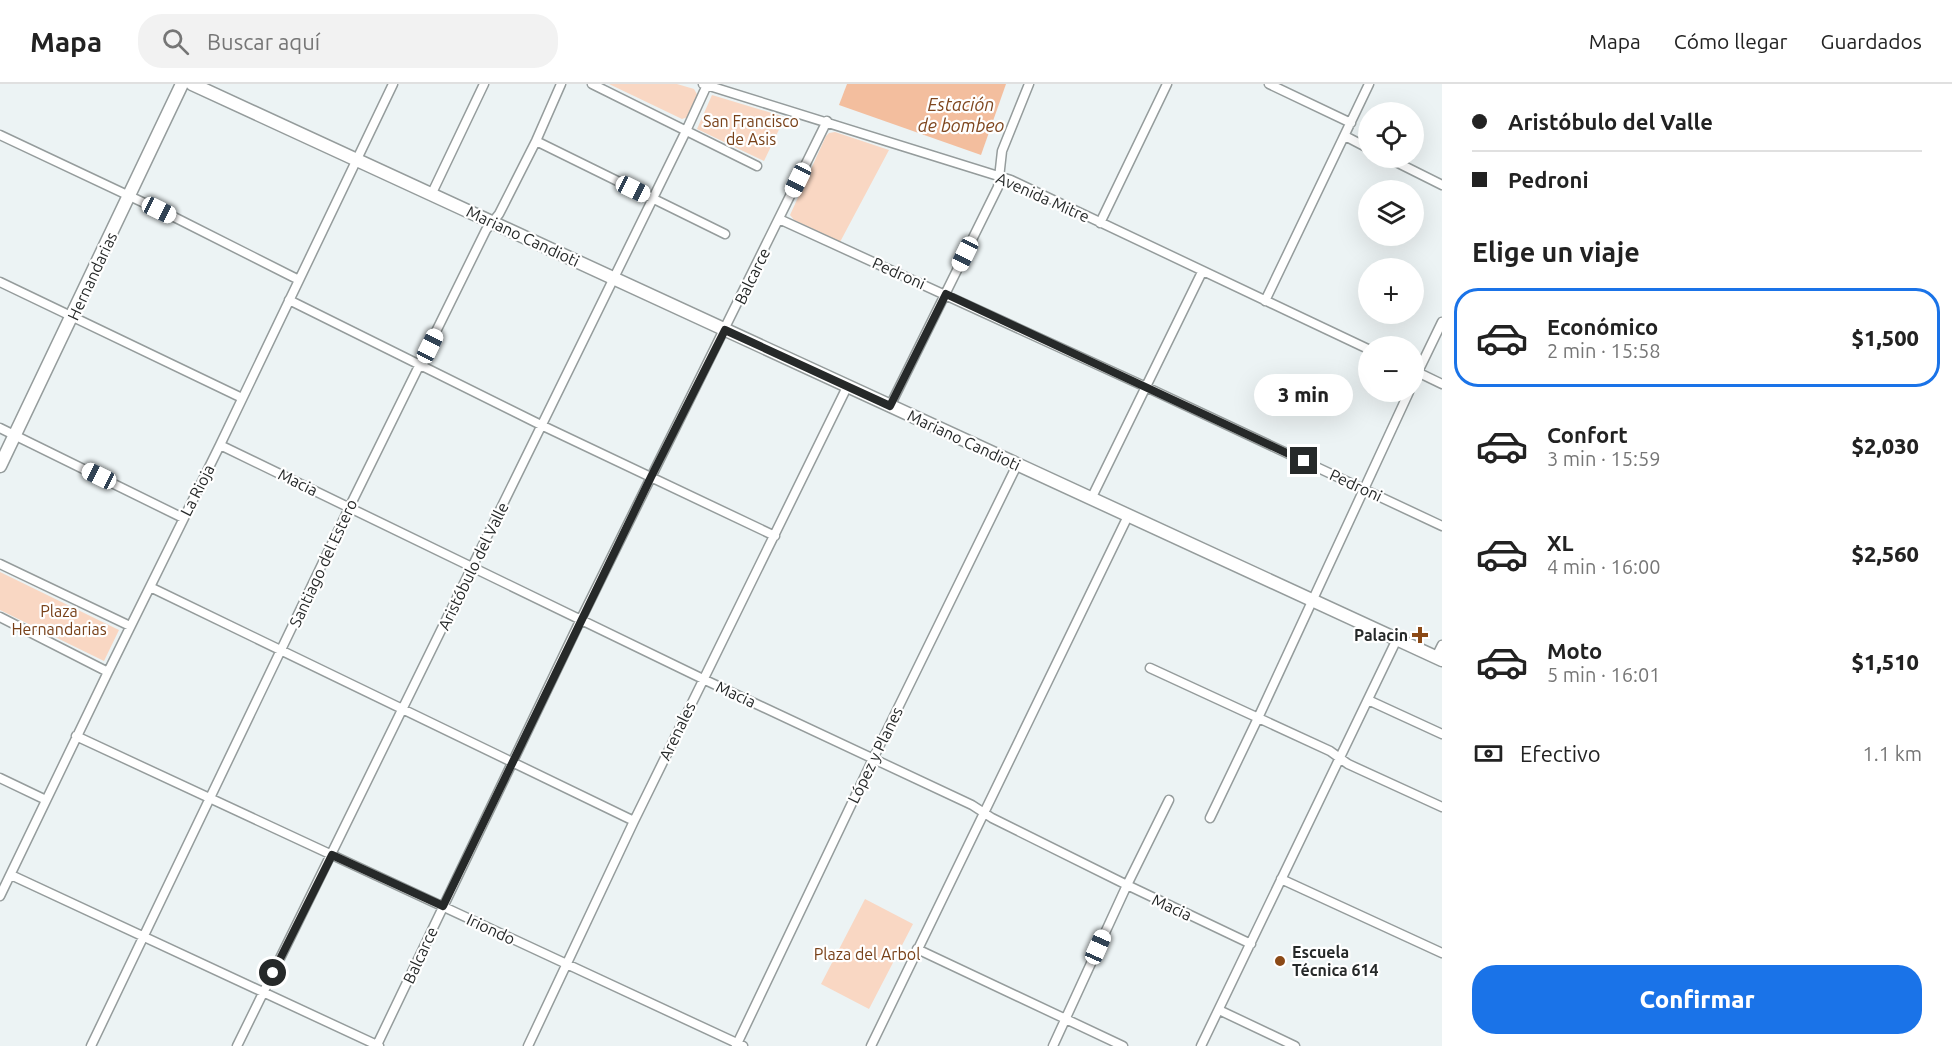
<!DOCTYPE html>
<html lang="es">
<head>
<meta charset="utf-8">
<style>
  body { margin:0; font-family:Ubuntu,sans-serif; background:#f2f2f2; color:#222; height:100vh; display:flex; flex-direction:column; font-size:22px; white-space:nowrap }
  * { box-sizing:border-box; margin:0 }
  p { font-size:20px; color:#767676 }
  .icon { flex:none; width:33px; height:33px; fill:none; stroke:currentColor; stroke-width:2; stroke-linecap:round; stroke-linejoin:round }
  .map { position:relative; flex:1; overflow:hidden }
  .sheet { display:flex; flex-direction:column; background:#fff; width:510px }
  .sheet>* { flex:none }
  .banner { display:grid; align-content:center; height:132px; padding:0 30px; background:#fff }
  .buttons { position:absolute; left:1358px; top:18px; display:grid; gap:12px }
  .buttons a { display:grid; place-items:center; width:66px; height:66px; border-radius:50%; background:#fff; box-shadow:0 6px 24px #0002; font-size:30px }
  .end { position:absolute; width:27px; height:27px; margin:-14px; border:8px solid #262929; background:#fff; box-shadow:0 0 0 3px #fff }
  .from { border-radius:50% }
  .bubble { position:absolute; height:42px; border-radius:21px; background:#fff; box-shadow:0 6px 24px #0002; font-size:20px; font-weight:800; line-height:42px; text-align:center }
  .car { position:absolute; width:18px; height:36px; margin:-18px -9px; border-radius:8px; box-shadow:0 0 4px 2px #0007; background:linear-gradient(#fff 24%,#345 0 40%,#fff 0 76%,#345 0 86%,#fff 0) }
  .banner b { display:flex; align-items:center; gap:21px; height:57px; font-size:22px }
  .banner b+b { border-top:2px solid #e0e0e0 }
  .banner i { width:15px; height:15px; background:#222 }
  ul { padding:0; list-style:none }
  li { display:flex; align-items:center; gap:18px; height:99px; margin:0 12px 9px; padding:0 18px; border:3px solid transparent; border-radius:24px }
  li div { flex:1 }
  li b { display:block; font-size:22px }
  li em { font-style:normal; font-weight:800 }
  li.on { border-color:#1a73e8 }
  li>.icon { width:54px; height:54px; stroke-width:1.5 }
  h2 { padding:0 30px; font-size:27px; line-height:72px }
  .pay { display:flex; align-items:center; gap:15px; height:66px; padding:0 30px; font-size:22px }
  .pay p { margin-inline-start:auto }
  .action { display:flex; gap:12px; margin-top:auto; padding:12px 30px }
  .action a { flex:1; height:69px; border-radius:24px; background:#1a73e8; color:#fff; font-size:24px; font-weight:800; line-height:69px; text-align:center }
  header { display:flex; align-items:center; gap:36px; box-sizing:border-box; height:84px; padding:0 30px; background:#fff; border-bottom:2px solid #e0e0e0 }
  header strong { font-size:28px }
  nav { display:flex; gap:33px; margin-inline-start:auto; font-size:21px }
  .search { width:420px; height:54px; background:#f2f2f2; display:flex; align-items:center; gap:15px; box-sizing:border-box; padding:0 21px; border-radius:24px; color:#767676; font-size:22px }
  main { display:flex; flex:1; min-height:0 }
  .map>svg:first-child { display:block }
  .green { fill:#f9d7c3 }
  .water { fill:#f3be9e }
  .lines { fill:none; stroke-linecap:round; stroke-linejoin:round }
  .street-casing { stroke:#959c9c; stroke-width:11 }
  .secondary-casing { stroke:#959c9c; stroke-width:15 }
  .street { stroke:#fff; stroke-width:8 }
  .secondary { stroke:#fff; stroke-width:12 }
  .route { stroke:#262929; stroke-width:8 }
  .poi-dot { fill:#8b4916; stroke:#fff; stroke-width:2 }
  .labels { text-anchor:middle; stroke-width:4.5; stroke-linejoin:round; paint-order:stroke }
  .park-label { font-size:16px; fill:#784119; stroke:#fff }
  .street-label { font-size:16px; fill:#262929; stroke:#fff }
  .poi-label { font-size:16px; font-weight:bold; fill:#262929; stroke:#fff; text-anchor:end }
  .water-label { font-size:18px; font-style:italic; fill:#7f471f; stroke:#fff }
</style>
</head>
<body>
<header>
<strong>Mapa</strong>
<div class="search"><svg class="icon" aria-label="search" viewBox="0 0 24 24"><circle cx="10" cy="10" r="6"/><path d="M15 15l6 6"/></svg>Buscar aquí</div>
<nav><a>Mapa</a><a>Cómo llegar</a><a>Guardados</a></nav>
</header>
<main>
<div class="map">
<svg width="1442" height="962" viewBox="0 0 1442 962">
  <rect width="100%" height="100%" fill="#ecf3f4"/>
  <!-- green -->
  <path class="green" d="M609,0h68l17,5 4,7 -10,21 -6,2z
    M712,11l73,22 -21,44 -67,-32z
    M835,48l54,18 -49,92 -46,-22 -4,-5 36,-79 3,-3z
    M0,488l119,58 -15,31 -104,-51z
    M865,815l48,25 -44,85 -48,-25z"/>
  <!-- water -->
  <path class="water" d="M847,0h159l-25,71 -142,-50z"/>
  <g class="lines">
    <defs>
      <path id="street" d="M592,0l165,82
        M703,0l308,96 357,169
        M1269,0l82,39
        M0,51l174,82 125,63
        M1345,52l23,12
        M536,57l189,93
        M1388,74l54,27
        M432,109l52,-109
        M779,135l367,168 296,139
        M1100,139l67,-139
        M0,198l242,116
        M289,216l252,125 234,111
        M1265,217l104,-217
        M1413,286l29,14
        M1413,298l29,-60
        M890,322l108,-219 4,-36 27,-67
        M0,344l183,90
        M220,361l483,234 269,126 20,13 135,67 124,59
        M1091,415l111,-227
        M0,480l130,62
        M150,503l484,234
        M0,533l108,55
        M1436,573l6,-12
        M1150,584l180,83 18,13 94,43
        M1368,616l74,34
        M76,652l667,310
        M0,694l46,22
        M1210,734l48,-100 151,-326
        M11,791l368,171
        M1281,795l161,74
        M0,812l108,-224 112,-227 173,-361
        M917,865l206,97
        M1219,926l76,36
        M377,961l204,-426 246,-498
        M91,962l259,-540 136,-276 13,-16 37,-73 25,-57
        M237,962l449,-915 21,-46
        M528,962l106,-225 213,-434
        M736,962l137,-287 144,-294
        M871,962l257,-530
        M1053,962l74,-161 42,-85
        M1201,962l196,-407"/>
      <path id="secondary" d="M192,0l1250,576
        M0,382l182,-382"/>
    </defs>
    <!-- street casing -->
    <use href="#street" class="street-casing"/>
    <!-- secondary casing -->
    <use href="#secondary" class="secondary-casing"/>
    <!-- street -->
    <use href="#street" class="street"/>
    <!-- secondary -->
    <use href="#secondary" class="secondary"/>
  </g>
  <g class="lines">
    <!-- route -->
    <path class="route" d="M273,889l59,-118 111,51 208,-429 74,-147 165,76 56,-112 358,167"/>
  </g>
  <!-- markers -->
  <g class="poi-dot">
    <path d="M1417 542h6v6h6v6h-6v6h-6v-6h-6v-6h6z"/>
    <circle cx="1280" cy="877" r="6"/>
  </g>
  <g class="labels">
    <!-- park labels -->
    <g class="park-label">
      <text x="751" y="43">San Francisco<tspan x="751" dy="18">de Asis</tspan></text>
      <text x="59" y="533">Plaza<tspan x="59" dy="18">Hernandarias</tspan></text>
      <text x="867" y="876">Plaza del Arbol</text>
    </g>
    <!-- street labels -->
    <g class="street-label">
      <text transform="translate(1043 113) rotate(24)" y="6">Avenida Mitre</text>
      <text transform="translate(523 152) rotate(25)" y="6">Mariano Candioti</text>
      <text transform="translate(899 189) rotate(24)" y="6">Pedroni</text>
      <text transform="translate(92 192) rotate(-65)" y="6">Hernandarias</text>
      <text transform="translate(752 192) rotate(-64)" y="6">Balcarce</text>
      <text transform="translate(964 356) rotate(25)" y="6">Mariano Candioti</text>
      <text transform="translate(298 398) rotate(26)" y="6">Macia</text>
      <text transform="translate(1356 401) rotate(25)" y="6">Pedroni</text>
      <text transform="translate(197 406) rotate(-63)" y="6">La Rioja</text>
      <text transform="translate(323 479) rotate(-65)" y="6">Santiago del Estero</text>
      <text transform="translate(473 482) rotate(-64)" y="6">Aristóbulo del Valle</text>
      <text transform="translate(736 610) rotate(25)" y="6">Macia</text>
      <text transform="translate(677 647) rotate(-64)" y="6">Arenales</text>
      <text transform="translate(875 671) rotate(-64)" y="6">López y Planes</text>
      <text transform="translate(1172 823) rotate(25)" y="6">Macia</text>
      <text transform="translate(491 845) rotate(25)" y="6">Iriondo</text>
      <text transform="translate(420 871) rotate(-65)" y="6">Balcarce</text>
    </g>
    <!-- poi labels -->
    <g class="poi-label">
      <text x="1408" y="557">Palacin</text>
      <text x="1292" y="874" text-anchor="start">Escuela<tspan x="1292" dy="18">Técnica 614</tspan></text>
    </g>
    <!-- water labels -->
    <g class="water-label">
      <text x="961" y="27">Estación<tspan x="961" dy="21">de bombeo</tspan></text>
    </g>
  </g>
</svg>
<div class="buttons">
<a><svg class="icon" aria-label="locate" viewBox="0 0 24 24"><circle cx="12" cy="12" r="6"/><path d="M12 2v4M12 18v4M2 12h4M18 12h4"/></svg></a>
<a><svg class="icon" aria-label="layers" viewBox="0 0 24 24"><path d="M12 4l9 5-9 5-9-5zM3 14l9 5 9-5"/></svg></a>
<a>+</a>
<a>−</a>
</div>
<i class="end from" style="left:273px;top:889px"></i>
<i class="end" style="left:1304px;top:377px"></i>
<div class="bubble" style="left:1254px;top:290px;width:99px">3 min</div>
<i class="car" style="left:798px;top:96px;rotate:206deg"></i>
<i class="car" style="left:633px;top:105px;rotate:116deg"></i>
<i class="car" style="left:159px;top:126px;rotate:116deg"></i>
<i class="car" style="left:965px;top:170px;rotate:206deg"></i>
<i class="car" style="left:430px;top:262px;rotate:26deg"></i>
<i class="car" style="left:99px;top:392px;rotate:296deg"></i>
<i class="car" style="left:1098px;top:863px;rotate:24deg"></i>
</div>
<section class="sheet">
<div class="banner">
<b><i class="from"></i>Aristóbulo del Valle</b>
<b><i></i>Pedroni</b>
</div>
<h2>Elige un viaje</h2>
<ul>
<li class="on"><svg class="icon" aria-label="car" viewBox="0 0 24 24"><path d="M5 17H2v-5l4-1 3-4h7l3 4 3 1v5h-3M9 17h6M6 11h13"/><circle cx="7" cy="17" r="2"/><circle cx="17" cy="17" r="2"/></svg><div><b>Económico</b><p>2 min · 15:58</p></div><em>$1,500</em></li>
<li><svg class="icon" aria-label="car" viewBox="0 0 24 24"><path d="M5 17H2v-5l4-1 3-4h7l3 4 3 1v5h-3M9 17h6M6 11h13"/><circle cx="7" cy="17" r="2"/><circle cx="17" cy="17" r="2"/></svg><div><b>Confort</b><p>3 min · 15:59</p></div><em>$2,030</em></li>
<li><svg class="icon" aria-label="car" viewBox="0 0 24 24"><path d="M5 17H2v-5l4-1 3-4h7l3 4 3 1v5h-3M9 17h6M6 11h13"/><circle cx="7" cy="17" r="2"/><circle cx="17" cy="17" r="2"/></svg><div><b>XL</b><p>4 min · 16:00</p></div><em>$2,560</em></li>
<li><svg class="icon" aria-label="car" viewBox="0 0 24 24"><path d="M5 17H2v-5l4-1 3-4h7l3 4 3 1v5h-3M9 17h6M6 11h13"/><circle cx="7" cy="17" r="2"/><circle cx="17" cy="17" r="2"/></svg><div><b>Moto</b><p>5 min · 16:01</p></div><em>$1,510</em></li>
</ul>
<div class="pay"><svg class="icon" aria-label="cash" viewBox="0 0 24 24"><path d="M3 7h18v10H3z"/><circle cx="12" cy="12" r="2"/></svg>Efectivo<p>1.1 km</p></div>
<div class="action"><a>Confirmar</a></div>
</section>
</main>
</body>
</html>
